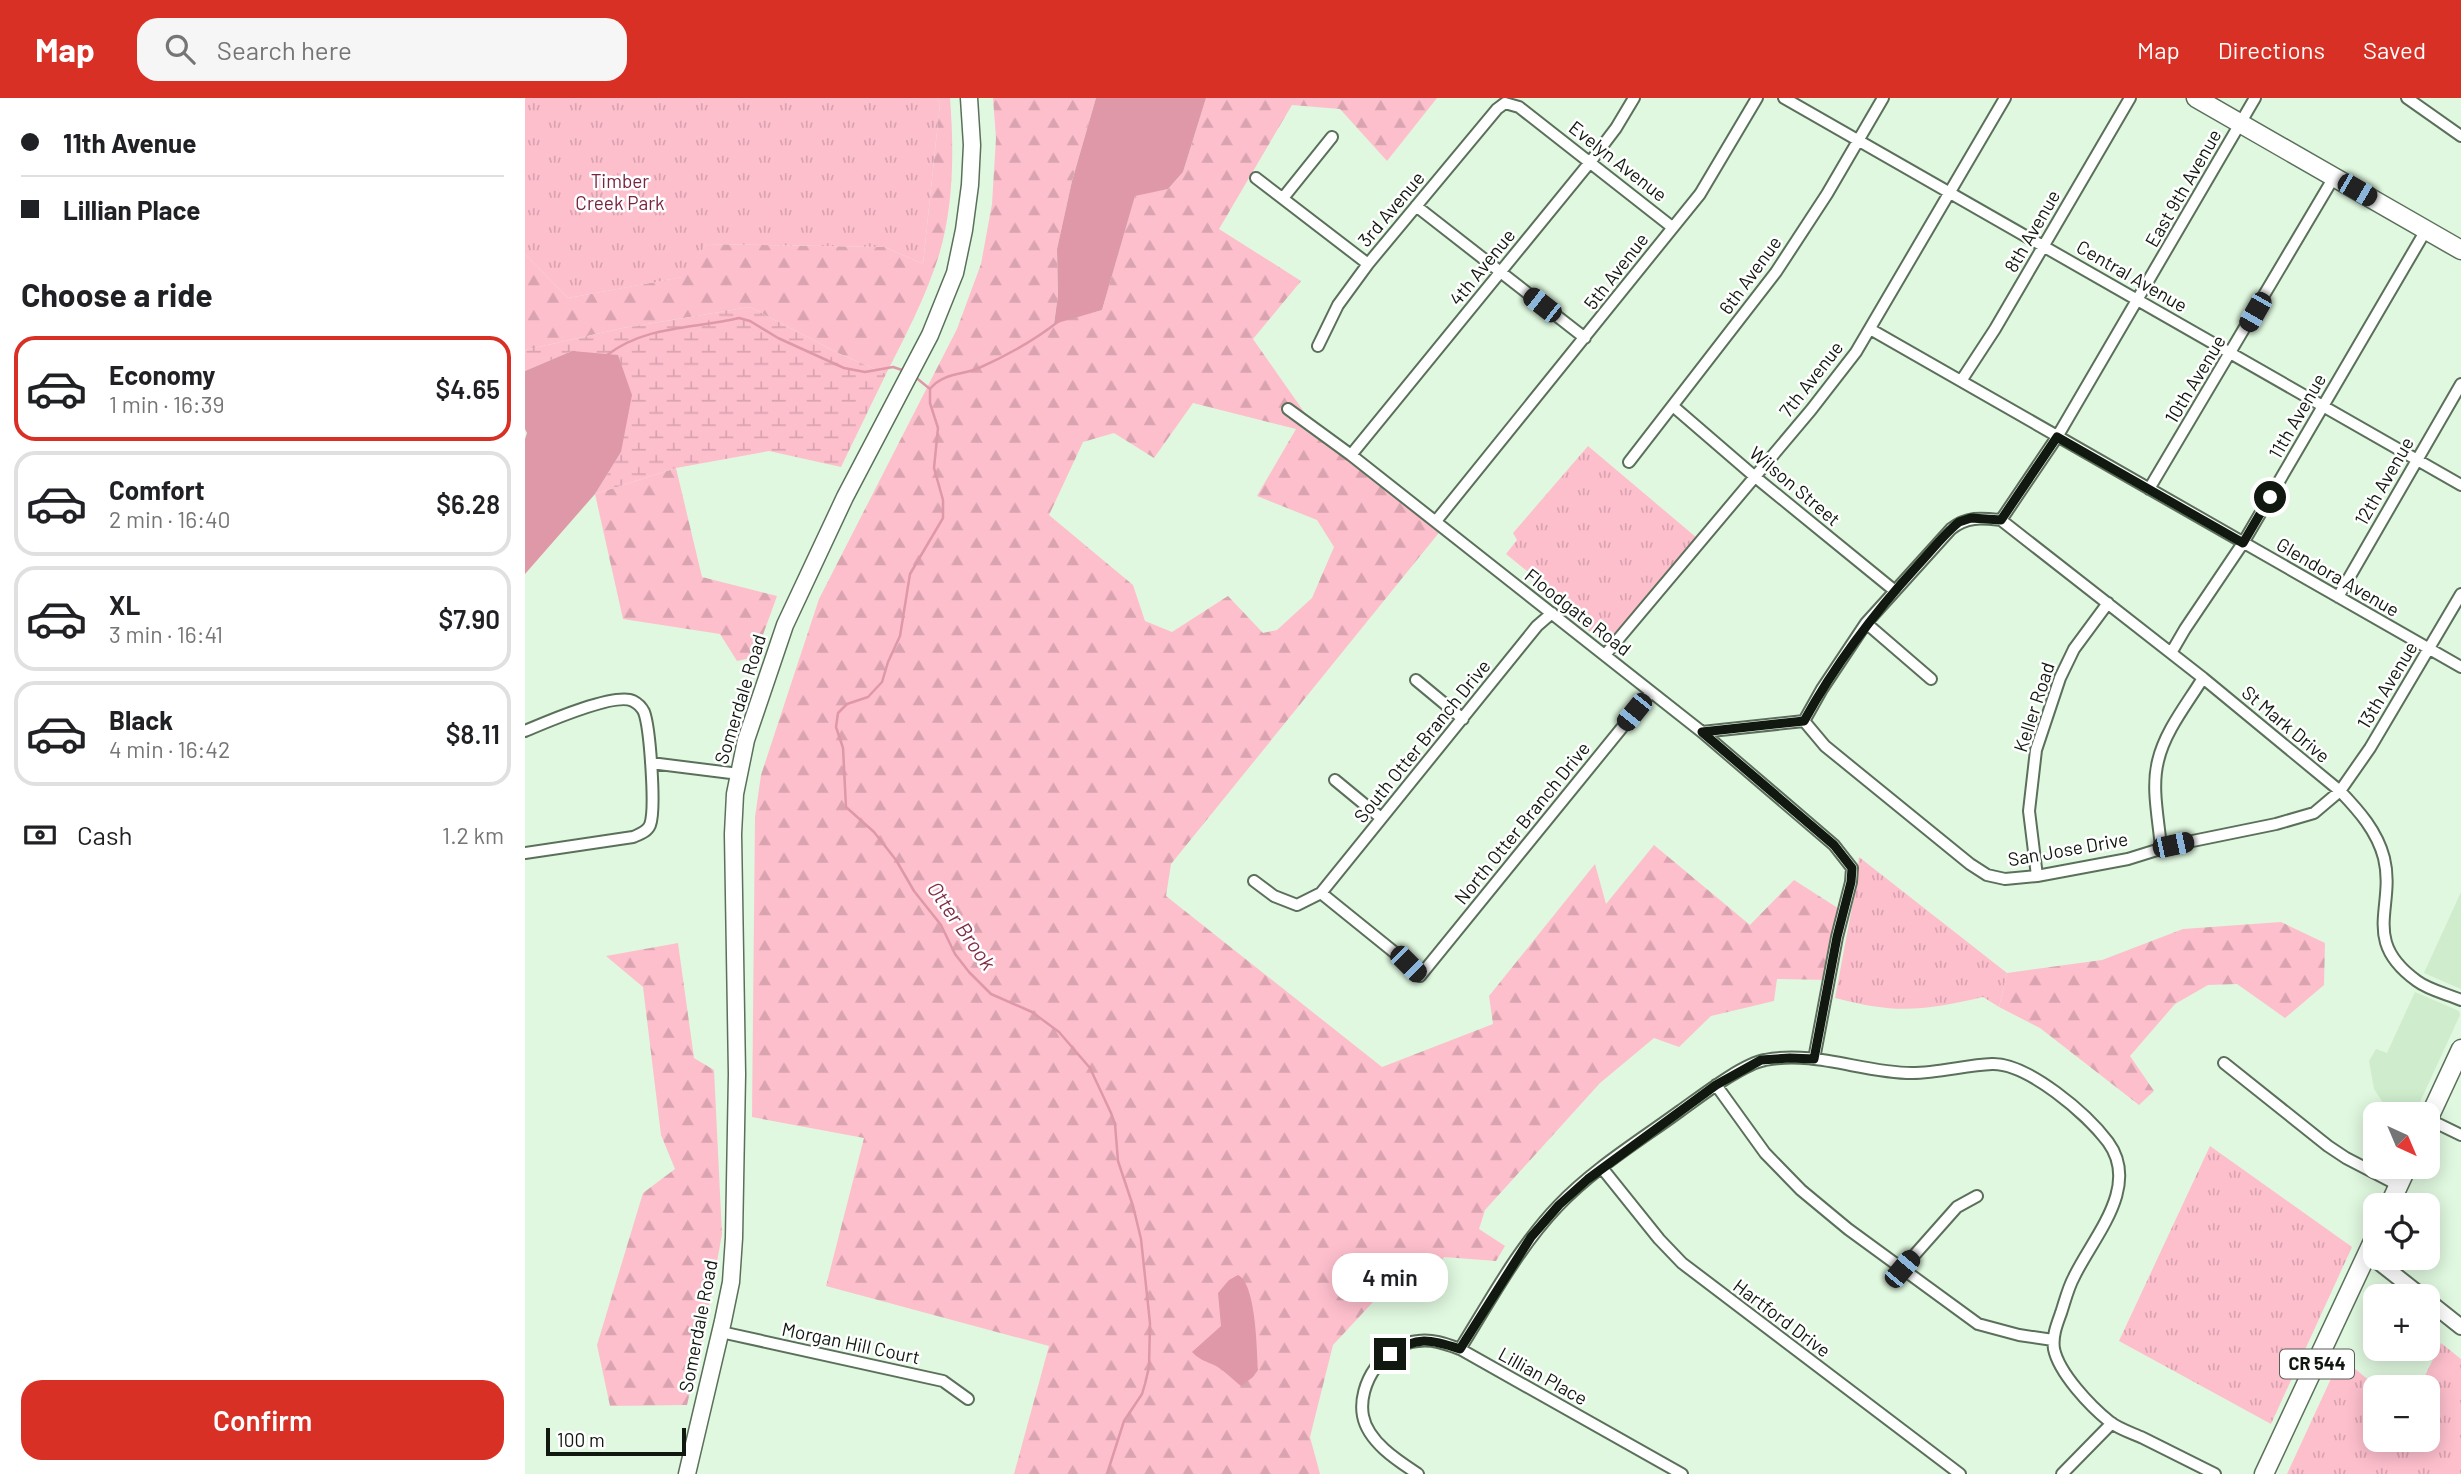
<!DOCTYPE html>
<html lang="en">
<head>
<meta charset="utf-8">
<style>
  body { margin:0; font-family:Barlow,sans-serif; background:#f6f6f6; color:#202124; height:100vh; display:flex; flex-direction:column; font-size:26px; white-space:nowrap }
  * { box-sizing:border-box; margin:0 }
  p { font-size:23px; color:#757577 }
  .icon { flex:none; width:38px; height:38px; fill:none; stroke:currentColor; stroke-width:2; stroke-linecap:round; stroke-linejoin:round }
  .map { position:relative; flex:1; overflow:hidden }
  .details { display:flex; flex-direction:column; background:#fff; width:525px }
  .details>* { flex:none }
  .guide { display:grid; align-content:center; height:154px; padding:0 21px; background:#fff }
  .needle { width:46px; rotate:136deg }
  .buttons { position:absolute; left:1838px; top:1004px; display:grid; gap:14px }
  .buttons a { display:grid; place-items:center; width:77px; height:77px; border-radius:14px; background:#fff; box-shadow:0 4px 18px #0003; font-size:35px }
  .scale { position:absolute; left:21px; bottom:18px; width:140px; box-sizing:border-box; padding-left:7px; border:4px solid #10180f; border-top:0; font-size:19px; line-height:24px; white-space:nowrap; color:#10180f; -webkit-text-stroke:5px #fff; paint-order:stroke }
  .end { position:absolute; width:32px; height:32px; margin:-16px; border:9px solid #10180f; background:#fff; box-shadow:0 0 0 4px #fff }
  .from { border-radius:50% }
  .bubble { position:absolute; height:49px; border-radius:21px; background:#fff; box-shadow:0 4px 18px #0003; font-size:23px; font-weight:600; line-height:49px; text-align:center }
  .car { position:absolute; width:21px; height:42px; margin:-21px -10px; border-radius:9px; box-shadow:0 0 5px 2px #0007; background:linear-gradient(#222 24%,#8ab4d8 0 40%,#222 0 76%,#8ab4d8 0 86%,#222 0) }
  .guide b { display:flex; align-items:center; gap:24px; height:66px; font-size:26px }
  .guide b+b { border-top:2px solid #e0e0e0 }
  .guide i { width:18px; height:18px; background:#202124 }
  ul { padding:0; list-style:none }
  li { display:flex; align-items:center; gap:21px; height:105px; margin:0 14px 10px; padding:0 7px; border:4px solid #e0e0e0; border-radius:21px }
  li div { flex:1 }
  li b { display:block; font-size:26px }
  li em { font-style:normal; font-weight:600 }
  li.on { border-color:#d93025 }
  li>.icon { width:63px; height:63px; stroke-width:1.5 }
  h2 { padding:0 21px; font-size:32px; line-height:84px }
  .pay { display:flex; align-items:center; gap:18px; height:77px; padding:0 21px; font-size:26px }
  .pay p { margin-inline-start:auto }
  .primary-button { display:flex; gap:14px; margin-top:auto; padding:14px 21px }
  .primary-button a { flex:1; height:80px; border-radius:21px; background:#d93025; color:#fff; font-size:28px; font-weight:600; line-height:80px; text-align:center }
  header { display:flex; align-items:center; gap:42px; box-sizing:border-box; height:98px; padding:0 35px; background:#d93025; color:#fff }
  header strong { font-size:33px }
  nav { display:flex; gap:38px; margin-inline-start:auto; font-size:24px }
  .search { width:490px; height:63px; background:#f6f6f6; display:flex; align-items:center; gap:18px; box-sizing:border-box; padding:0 24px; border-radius:21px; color:#757577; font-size:26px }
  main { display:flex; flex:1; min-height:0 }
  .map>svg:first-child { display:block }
  .built { fill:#cfeccd }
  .forest { fill:url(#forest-firs); fill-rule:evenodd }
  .wetland { fill:url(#wetland-marsh) }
  .park { fill:url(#park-tufts) }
  .water { fill:#de98a8 }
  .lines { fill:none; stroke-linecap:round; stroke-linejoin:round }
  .stream { stroke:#de98a8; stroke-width:2.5 }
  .minor-casing { stroke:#5b705a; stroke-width:14 }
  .tertiary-casing { stroke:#5b705a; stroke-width:18 }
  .secondary-casing { stroke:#5b705a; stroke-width:19 }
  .primary-casing { stroke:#5b705a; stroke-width:21 }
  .minor { stroke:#fff; stroke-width:10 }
  .tertiary { stroke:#fff; stroke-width:14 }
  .secondary { stroke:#fff; stroke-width:16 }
  .primary { stroke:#fff; stroke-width:18 }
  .route { stroke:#10180f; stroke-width:9 }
  .labels { text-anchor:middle; stroke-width:5; stroke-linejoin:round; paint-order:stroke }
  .shield { fill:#fff; stroke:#585d57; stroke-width:2 }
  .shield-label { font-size:18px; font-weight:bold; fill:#10180f }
  .street-label { font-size:19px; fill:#10180f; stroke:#fff }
  .park-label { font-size:19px; fill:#782540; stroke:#fff }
  .water-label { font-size:21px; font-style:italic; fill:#812d47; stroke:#fff }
</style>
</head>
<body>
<header>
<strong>Map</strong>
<div class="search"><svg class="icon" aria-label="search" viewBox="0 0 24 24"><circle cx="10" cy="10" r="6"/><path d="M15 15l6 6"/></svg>Search here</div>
<nav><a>Map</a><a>Directions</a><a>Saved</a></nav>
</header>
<main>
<section class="details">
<div class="guide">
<b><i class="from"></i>11th Avenue</b>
<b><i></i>Lillian Place</b>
</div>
<h2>Choose a ride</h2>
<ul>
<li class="on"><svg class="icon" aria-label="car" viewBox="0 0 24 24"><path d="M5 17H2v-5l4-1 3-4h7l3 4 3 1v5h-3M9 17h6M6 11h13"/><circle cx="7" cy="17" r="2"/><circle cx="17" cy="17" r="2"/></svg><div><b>Economy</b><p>1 min · 16:39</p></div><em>$4.65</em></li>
<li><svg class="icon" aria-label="car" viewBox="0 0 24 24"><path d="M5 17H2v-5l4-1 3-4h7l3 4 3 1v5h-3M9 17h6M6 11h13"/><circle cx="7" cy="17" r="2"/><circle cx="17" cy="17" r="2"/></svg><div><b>Comfort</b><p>2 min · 16:40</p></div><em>$6.28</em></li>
<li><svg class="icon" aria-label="car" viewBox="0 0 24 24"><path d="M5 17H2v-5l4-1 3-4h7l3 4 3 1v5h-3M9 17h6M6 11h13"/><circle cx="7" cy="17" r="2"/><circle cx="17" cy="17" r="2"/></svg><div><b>XL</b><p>3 min · 16:41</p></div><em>$7.90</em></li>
<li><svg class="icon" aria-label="car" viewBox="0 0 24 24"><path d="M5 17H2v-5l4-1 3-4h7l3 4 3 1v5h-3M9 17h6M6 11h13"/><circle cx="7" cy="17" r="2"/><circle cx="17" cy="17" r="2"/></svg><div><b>Black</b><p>4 min · 16:42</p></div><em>$8.11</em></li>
</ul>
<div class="pay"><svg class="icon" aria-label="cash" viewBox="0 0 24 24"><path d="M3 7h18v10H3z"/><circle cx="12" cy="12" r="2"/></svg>Cash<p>1.2 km</p></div>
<div class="primary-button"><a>Confirm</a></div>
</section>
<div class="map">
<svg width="1936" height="1376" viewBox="0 0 1936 1376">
  <defs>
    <pattern id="forest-firs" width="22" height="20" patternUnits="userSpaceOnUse" patternTransform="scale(1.75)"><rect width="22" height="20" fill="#febfcd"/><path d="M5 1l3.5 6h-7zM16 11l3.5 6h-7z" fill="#d9a3af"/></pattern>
    <pattern id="wetland-marsh" width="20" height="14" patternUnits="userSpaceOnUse" patternTransform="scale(1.75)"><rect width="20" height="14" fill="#febfcd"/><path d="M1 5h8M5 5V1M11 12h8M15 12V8" fill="none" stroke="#d9a3af"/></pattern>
    <pattern id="park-tufts" width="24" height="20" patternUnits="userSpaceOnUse" patternTransform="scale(1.75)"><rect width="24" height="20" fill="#febfcd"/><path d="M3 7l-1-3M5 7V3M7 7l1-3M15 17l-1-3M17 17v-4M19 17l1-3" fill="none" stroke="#d9a3af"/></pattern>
  </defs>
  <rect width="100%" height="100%" fill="#e0f8df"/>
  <!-- built -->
  <path class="built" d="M1936,794v97l-37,-16z
    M1890,894l44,19 1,4 -46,100h-23l-17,-26 -5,-28 7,-12 11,4z"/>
  <!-- forest -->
  <path class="forest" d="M412,0h13c4,51 4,107 -11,157 -13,41 -33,80 -53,119l-46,-20 -90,-47 -127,21 -98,22v-96l43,44 114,-21 24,-33 179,3 38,17 17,-161z
    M468,0h103l-24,83 -15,68 1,46 -4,28 48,-13 33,-115 33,-6 15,-17 23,-74h231l-50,63 -47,-52 -48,-4 -73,124 82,52 -48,58 56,80 137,105 -275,340 -5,32 216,171 111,-43 -4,-28 106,-132 11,40 48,-59 96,80 44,-45 50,32 -15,68 -52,-1 -3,22 -63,15 -32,31 -25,-9 -54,45 -115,127 -6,19 26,17 -9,15 -52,-4 -16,31h-42l-53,57 -23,92 10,37h-306l35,-128 -223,-60 38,-148 -112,-21 3,-300 6,-42 58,-176 138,-270 24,-65 11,-60 4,-66zM668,305l103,26 -39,67 60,24 17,27 -22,51 -35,32 -14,3 -35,-37 -56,36 -27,-11 -12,-36 -84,-70 34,-73 31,-9 40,25z
    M151,370l26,109 75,19 -22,61 -18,4 -17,-27 -97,-15 -28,-125z
    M1756,824l44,21 -1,42 -39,33 -48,-34 -29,1 -33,19 -45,52 24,35 -15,14 -99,-77 -41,-21 8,-34 95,-13 81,-31z
    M153,845l16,115 20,12 8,164 -17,95 -18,76 -77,1 -13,-61 46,-152 32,-24 -14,-34 -18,-148 -37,-31z"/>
  <!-- wetland -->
  <path class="wetland" d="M225,209l90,47 46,20 -45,93 -72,-16 -93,17 -81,26 26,-42 -49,-101 -47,20v-21l98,-22z"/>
  <!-- park -->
  <path class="park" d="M0,0h412l3,5 -17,161 -38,-17 -179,-3 -23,33 -115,21 -43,-44z
    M1063,348l109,92 -89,107 -50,-38v-11l-52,-42 11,-14 -4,-7z
    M1334,759l148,116 -8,34 -16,-10c-61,14 -87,17 -148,1l21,-112z
    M1685,1048l142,101 -81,177 -152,-83z
    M1916,1245l20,16v115h-174l54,-117 37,31h-3v52h52v-52h-8z"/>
  <!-- water -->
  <path class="water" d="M571,0h110l-23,74 -15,17 -33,7 -33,114 -48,14 4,-29 -1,-46 15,-68z
    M47,253l46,4 14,40 -11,57 -26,42 -70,80v-135l2,-6 -2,-4v-58z
    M713,1177c18,8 19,75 20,95l-5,7 -12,9c-9,-7 -18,-17 -29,-22 -8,-3 -13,-5 -20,-12l29,-26 -3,-33 11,-13z"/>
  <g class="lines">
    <!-- stream -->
    <path class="stream" d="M82,257c40,-30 86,-26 132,-37l11,3 28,17 66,30 21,4 28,-5 12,4
      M389,278l16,13
      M405,291v14l8,25 -4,40 9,32v18l-33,56 -10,62 -12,26 -6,20 -14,15 -21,7 -9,9 -2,14 7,21 3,59 28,25 22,28 18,31 27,34 14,29 14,18 22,22 41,18 27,20 31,36 21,45 4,11 3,37 15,45 8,33 9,84 -1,44 -4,17 -3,10 -18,27 -17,53
      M405,291c12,-16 33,-14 49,-21 29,-13 56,-28 80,-47"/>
    <defs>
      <path id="minor" d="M1259,0l677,387
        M1882,0l54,38
        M731,80l112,86
        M758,100l49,-61
        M891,108l169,132
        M1345,231l591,338
        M793,248l20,-41 30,-41 129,-155 8,-6 14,4 153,120
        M1436,283l34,-52 135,-231
        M1149,309l80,69 141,115
        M763,311l63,46 351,277 102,-11
        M826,357l240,-294 25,-33 18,-30
        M1104,364l147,-190 51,-78 56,-96
        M1624,391l185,-312
        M1476,422l202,158 137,113c19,20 37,40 44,67 12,49 -24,82 33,123 12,9 30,13 44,19
        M1476,422l56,-83 198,-339
        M911,423l264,-327 57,-96
        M1813,499l123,-213
        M1341,525l65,56
        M1646,555l14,-24 58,-86 183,-313
        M1080,557l206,-245 45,-58 149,-254
        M891,582l47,39
        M1279,623l21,25 145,118 17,11 18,4 32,-3 91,-17 45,-14 103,-21 38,-11 26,-22 30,-43 91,-154
        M1279,623l18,-32 44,-66 85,-94c16,-13 31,-11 50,-9
        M0,633c19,-8 90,-39 108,-30 4,2 9,7 11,11 6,16 12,98 6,113 -3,7 -10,9 -17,12l-108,16
        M1177,634l132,113 18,23 -1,14 -14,55 -23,122
        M126,665l88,11
        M810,682l46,38
        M1636,751c-2,-29 -10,-60 -3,-88 7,-30 29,-57 45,-83
        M1512,778l-8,-65 7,-61 24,-72 14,-29 34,-46
        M729,783l20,15 23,9 24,-12 216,-267 15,-13
        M796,795l73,59 26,24 231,-284
        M1699,965l104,83 18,12 52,27
        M1191,987l49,68 36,37 47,39 130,95 41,11 34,5
        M1903,1021l33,16
        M1077,1070l57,71 23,24 278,211
        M1377,1171l55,-62 20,-11
        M196,1234l222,49 25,18
        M935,1251c30,-48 58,-101 98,-143 35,-37 81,-65 122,-95 20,-14 62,-47 85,-51 50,-10 98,13 147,13 27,0 54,-8 80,-9 36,-1 95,50 116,78 33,45 -15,95 -34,135 -6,11 -9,24 -13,36 -4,11 -9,23 -7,36 5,24 36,57 56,73 9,7 22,11 33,16 24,12 48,24 72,36
        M893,1376c-20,-13 -50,-32 -55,-58 -6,-32 21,-72 55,-75 15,-2 28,3 42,8l222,125
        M1537,1376l50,-51"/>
      <path id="tertiary" d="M1842,1155l56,44
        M1902,1202l34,27"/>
      <path id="secondary" d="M162,1376l36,-153 8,-39 3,-44 3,-164 -4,-240 2,-40 11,-54 39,-115 60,-128 85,-162 25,-62 9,-43 6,-45 2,-40 -3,-47"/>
      <path id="primary" d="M1671,0l265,152
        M1902,1024l34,-73
        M1864,1108l18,-39
        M1739,1376l111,-237"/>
    </defs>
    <!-- minor casing -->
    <use href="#minor" class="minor-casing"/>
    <!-- tertiary casing -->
    <use href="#tertiary" class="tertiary-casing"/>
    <!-- secondary casing -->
    <use href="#secondary" class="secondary-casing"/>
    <!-- primary casing -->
    <use href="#primary" class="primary-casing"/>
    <!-- minor -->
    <use href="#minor" class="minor"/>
    <!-- tertiary -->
    <use href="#tertiary" class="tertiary"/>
    <!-- secondary -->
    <use href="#secondary" class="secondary"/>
    <!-- primary -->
    <use href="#primary" class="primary"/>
  </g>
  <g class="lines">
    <!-- route -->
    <path class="route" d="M865,1256c27,-18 40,-15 70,-5l71,-112 28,-32 29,-26 128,-94 45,-25 29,-2 24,1 23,-122 14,-55 1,-14 -18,-23 -132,-113 102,-11c32,-58 70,-108 114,-156 14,-15 26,-31 41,-43l12,-4 30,2 56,-83 186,106 27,-46"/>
  </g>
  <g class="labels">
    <!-- shield labels -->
    <rect class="shield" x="1755" y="1251.5" width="74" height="29" rx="5"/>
    <g class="shield-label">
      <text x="1792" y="1272">CR 544</text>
    </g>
    <!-- street labels -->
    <g class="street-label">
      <text transform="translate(1093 63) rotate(38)" y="7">Evelyn Avenue</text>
      <text transform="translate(1658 90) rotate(-60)" y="7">East 9th Avenue</text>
      <text transform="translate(866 111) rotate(-50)" y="7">3rd Avenue</text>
      <text transform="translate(1507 133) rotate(-60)" y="7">8th Avenue</text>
      <text transform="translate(957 169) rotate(-51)" y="7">4th Avenue</text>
      <text transform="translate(1091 173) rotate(-52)" y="7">5th Avenue</text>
      <text transform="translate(1225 177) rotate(-54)" y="7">6th Avenue</text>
      <text transform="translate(1607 178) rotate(30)" y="7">Central Avenue</text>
      <text transform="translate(1286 281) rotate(-52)" y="7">7th Avenue</text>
      <text transform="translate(1670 281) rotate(-59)" y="7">10th Avenue</text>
      <text transform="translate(1772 318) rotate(-60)" y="7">11th Avenue</text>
      <text transform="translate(1859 383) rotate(-60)" y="7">12th Avenue</text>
      <text transform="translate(1270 388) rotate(40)" y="7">Wilson Street</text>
      <text transform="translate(1813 479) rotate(30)" y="7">Glendora Avenue</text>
      <text transform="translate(1053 514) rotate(38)" y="7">Floodgate Road</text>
      <text transform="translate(1862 587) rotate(-59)" y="7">13th Avenue</text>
      <text transform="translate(215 601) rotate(-73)" y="7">Somerdale Road</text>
      <text transform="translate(1509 609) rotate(-72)" y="7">Keller Road</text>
      <text transform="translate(1761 626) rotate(40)" y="7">St Mark Drive</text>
      <text transform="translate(897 643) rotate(-51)" y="7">South Otter Branch Drive</text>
      <text transform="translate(997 725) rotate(-51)" y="7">North Otter Branch Drive</text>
      <text transform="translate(1543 751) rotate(-10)" y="7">San Jose Drive</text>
      <text transform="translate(1257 1220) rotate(37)" y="7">Hartford Drive</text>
      <text transform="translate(173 1228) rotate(-79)" y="7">Somerdale Road</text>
      <text transform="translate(326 1245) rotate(12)" y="7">Morgan Hill Court</text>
      <text transform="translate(1018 1278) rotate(29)" y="7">Lillian Place</text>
    </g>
    <!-- park labels -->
    <g class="park-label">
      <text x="95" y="90">Timber<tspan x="95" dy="22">Creek Park</tspan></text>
    </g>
    <!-- water labels -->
    <g class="water-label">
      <text transform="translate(436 828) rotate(55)" y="7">Otter Brook</text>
    </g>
  </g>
</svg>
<div class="buttons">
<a><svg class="needle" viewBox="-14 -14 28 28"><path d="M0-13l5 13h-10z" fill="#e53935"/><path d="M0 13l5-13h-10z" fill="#757577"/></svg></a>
<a><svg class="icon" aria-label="locate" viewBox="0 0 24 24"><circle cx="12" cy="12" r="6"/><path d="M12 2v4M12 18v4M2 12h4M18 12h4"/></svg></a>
<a>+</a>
<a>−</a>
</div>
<div class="scale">100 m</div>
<i class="end from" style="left:1745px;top:399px"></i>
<i class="end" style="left:865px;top:1256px"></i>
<div class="bubble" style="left:807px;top:1155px;width:116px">4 min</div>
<i class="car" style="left:1832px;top:92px;rotate:120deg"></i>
<i class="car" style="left:1017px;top:207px;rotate:308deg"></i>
<i class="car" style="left:1730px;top:214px;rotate:210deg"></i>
<i class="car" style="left:1109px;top:614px;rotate:219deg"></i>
<i class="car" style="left:1648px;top:747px;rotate:78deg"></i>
<i class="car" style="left:883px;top:866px;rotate:135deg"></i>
<i class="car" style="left:1377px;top:1171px;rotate:40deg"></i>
</div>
</main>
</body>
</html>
